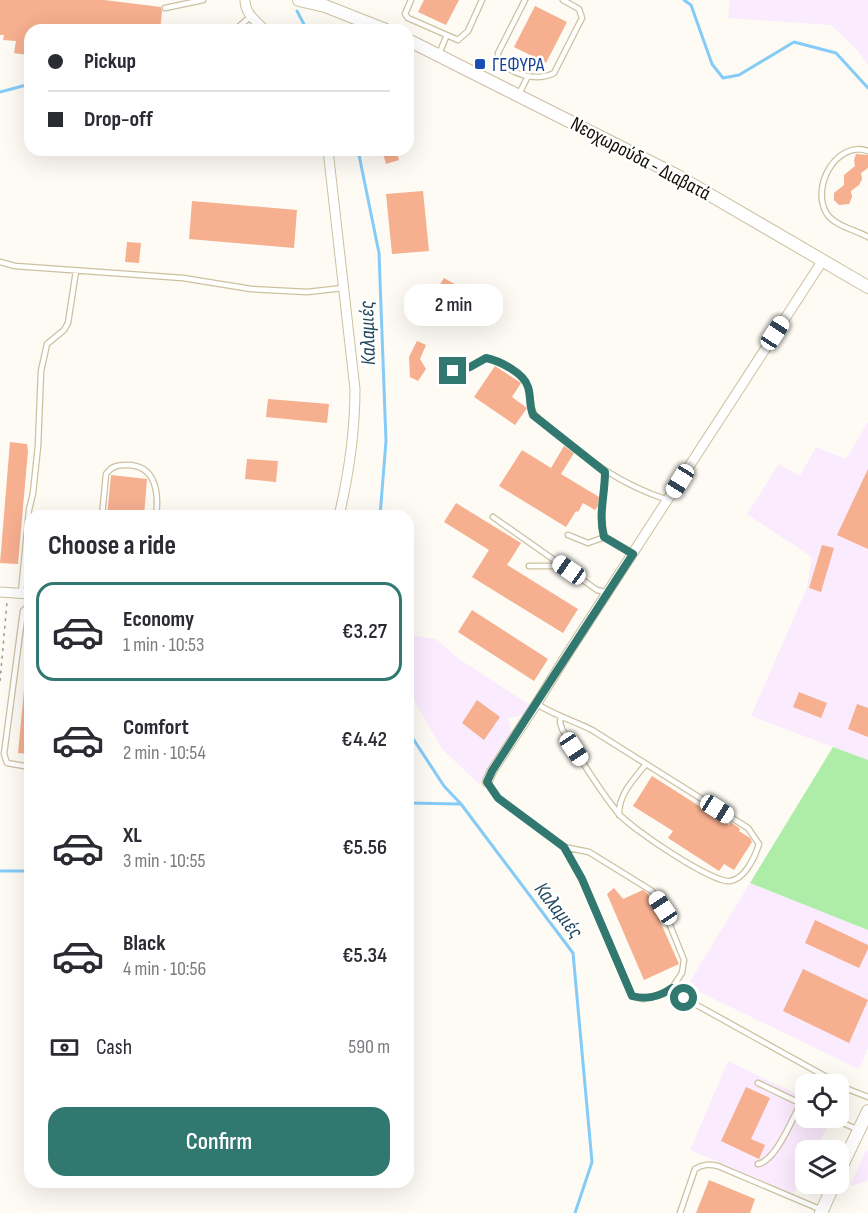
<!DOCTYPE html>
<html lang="en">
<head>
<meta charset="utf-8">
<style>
  body { margin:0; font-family:"Sofia Sans Condensed",sans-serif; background:#f7f7f7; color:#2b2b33; height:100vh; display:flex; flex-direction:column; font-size:22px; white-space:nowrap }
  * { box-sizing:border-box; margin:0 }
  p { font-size:20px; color:#7c7c81 }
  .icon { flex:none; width:33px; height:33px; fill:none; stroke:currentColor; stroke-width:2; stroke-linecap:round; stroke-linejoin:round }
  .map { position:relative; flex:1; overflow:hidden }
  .side { position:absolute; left:24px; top:510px; width:390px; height:678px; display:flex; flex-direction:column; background:#fff; border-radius:18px; box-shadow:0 6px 24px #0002 }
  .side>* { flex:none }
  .guide { position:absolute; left:24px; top:24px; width:390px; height:132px; border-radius:18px; box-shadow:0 6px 24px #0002; display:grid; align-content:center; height:132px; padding:0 24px; background:#fff }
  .fabs { position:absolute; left:795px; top:1074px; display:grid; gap:12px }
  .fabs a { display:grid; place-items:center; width:54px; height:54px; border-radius:12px; background:#fff; box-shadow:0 6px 24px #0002; font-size:30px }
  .end { position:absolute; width:27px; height:27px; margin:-14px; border:8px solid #317870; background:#fff; box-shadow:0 0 0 3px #fff }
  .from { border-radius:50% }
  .bubble { position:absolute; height:42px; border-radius:18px; background:#fff; box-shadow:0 6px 24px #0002; font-size:20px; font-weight:600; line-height:42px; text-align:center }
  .car { position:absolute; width:18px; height:36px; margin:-18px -9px; border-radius:8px; box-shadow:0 0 4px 2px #0007; background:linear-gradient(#fff 24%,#345 0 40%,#fff 0 76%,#345 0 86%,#fff 0) }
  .guide b { display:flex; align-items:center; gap:21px; height:57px; font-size:22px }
  .guide b+b { border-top:2px solid #e1e1e2 }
  .guide i { width:15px; height:15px; background:#2b2b33 }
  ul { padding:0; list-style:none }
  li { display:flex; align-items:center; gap:18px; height:99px; margin:0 12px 9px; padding:0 12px; border:3px solid transparent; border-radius:18px }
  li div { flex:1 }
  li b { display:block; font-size:22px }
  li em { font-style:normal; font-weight:600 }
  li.current { border-color:#317870 }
  li>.icon { width:54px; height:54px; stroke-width:1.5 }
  h2 { padding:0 24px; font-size:27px; line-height:72px }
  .pay { display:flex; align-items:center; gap:15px; height:66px; padding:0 24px; font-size:22px }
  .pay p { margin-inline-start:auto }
  .primary-button { display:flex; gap:12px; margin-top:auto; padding:12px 24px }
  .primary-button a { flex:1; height:69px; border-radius:18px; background:#317870; color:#fff; font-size:24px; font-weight:600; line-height:69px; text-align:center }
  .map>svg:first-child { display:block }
  .industrial { fill:#faebfe }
  .green { fill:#aeeda8 }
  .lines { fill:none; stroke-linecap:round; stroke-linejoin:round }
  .stream { stroke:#85cbf8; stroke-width:3 }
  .building { fill:#f6af8f }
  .lane-casing { stroke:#ccc19f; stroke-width:7 }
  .street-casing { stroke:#ccc19f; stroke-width:11 }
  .secondary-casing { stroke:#ccc19f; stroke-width:14 }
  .path { stroke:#9c9991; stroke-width:1.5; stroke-dasharray:3 4.5; stroke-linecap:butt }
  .lane { stroke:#fff; stroke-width:4.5 }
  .street { stroke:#fff; stroke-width:9 }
  .secondary { stroke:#fff; stroke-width:12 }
  .route { stroke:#317870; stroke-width:8 }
  .transit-dot { fill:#1a4fb4; stroke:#fff; stroke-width:2 }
  .labels { text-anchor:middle; stroke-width:5; stroke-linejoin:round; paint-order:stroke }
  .transit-label { font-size:20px; fill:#164399; stroke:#fff; text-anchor:start }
  .street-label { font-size:20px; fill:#141005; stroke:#fff }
  .water-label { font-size:21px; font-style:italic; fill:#224960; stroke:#fff }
</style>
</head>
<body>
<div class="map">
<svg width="868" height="1213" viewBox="0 0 868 1213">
  <rect width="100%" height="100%" fill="#fdfbf4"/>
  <!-- industrial -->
  <path class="industrial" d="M730,0h138v65l-10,-14 -27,-26 -103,-7z
    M868,422v338l-117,-44 56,-128 5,-31 -65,-43 32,-50 21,12 16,-29 30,12z
    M408,635l28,4 23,20 71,46 -7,10 -15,3 4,17 -33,49 -37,-35 -34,-59z
    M750,883l118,46v119l-9,21 -172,-83z
    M728,1061l77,37 1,20h26l-17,32h-9l-1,19 -12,25 -103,-44z
    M868,1150v31l-18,5 15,-33z"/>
  <!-- green -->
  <path class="green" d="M833,747l35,13v170l-118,-47z"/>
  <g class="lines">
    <!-- stream -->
    <path class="stream" d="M684,0l7,5 21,59 11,14 16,-3 55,-33 42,11 32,35
      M297,11l10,19
      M0,92l30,-8
      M358,150l21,103 7,188 -6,75
      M408,731l36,55 17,18 112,149 19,209 -17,51
      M408,803l52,1
      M0,871h30"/>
  </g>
  <!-- building -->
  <path class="building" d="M0,0h104l57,7 1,5 -2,18h-35l-22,-3v3h-73l-3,25 -13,-2 2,-12 -13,-1 1,-5h-4z
    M424,0h35l-13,25 -28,-13z
    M535,6l32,16 -21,41 -32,-16z
    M382,150h14l3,10 -13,4z
    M856,154l12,1v13l-7,5 1,6 -3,6 -8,6 1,6 -3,7 -10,1 -5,-5v-7l10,-8v-10l11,-9 -1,-6z
    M423,191l6,60 -37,3 -6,-60z
    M192,201l105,9 -3,38 -105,-9z
    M127,242l14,1 -2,20 -14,-1z
    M444,278l14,8 -5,8 -14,-8z
    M417,341l9,4 -6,14 6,10 -8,12 -8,-4 -1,-20z
    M495,366l26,17 -9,14 15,11 -12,17 -41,-28z
    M268,399l61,5 -2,19 -61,-6z
    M10,442l17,2 1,7 -10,113 -18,-1z
    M564,446l10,7 -13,21 38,23 -1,9 -3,4 -12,-7 -5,9 -2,-1 -10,16 -67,-41 23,-36 29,18z
    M247,459l31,2 -2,21 -31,-3z
    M868,469v80l-31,-14z
    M111,475l36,4 -3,37h-37z
    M456,503l65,40 -14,22 71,44 -15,24 -91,-56 17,-27 -45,-28z
    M822,545l12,3 -13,44 -12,-4z
    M472,610l76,49 -14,22 -76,-49z
    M24,690h6v64l-12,-1z
    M799,692l28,11 -6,15 -28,-11z
    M477,700l23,17 -16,23 -22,-17z
    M857,704l11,4v29l-20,-8z
    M652,776l77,49 1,-3 8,5 2,2 -1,2 11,7 2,4 -18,28 -10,-6 -5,7 -51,-33 5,-7 -40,-25z
    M614,888l9,11 20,-9 5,4 31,70 -35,16 -37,-86z
    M815,920l53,25v4l-9,19 -54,-25z
    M803,969l65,31 -19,43 -66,-32z
    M746,1087l24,11 -19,41 14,6 -6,14 -38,-18z
    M709,1180l46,19 -5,14h-54z"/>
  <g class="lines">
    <defs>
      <path id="lane" d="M411,0l-6,14 3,4 50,22 10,-9 14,-31
        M525,0l-27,53v4c10,18 39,25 56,16l28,-55 -3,-9 -16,-9
        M165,8l38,-8
        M235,30l15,-13
        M439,54l7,-17
        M519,94l9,-18
        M868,151c-32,-11 -58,37 -41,63 8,12 29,16 41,23
        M0,262l15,4 168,12 68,11 56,3 36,-4
        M453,371l17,-4 16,-9c14,3 39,15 42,30 5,16 -1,21 14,34 42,34 73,61 126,78
        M102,516l4,-42c6,-8 11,-9 21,-9 29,0 32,28 29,51
        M493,517l104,73 11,3
        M568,535l20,8 17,-6 28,17
        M605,537c-7,-22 0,-42 0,-65
        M529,566h26l8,2
        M21,593l8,-83 4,-17 5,-47 3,-75 6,-27 17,-14 4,-7 8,-52
        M30,607h-3l-4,4 -19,143 3,9 23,4
        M537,704c17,11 37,17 55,26l156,98 11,16c-4,13 -14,35 -29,37 -17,3 -101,-54 -112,-68 -21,-26 -39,-56 -56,-84l-2,-7 1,-6
        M487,782l11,16 66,49 25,5 63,39 11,17 21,52 -2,13 -10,15 -9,6 -20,5 -11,-3 -50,-117 -18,-32
        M619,815c-1,-20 15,-36 27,-51
        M672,988l12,10 166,92 18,7
        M758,1083l48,23
        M831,1118l28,12
        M758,1164c18,-3 34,-45 43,-61
        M680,1213l15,-44c8,-5 14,-5 23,-3l104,44"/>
      <path id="street" d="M245,0c0,14 11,21 20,30
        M328,150l27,239c0,43 -6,84 -16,127
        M0,592l30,2
        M487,782l5,-11 45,-68 31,-50 255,-393"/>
      <path id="secondary" d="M299,0l26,6 61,24
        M408,40l268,135 192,112
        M838,1174l30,-63
        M821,1213l13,-29"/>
    </defs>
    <!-- lane casing -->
    <use href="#lane" class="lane-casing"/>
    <!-- street casing -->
    <use href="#street" class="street-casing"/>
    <!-- secondary casing -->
    <use href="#secondary" class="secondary-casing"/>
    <!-- path -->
    <path class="path" d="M0,681l7,-79"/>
    <!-- lane -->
    <use href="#lane" class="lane"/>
    <!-- street -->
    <use href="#street" class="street"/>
    <!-- secondary -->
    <use href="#secondary" class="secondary"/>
  </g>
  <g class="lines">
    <!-- route -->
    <path class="route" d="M453,371l17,-4 16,-9c14,3 38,15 42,29 3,9 1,18 5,28l72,57c0,23 -7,43 -1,65l29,17 -141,217 -5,11 11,16 66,49 18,32 50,117c15,4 27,1 40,-8l12,10"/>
  </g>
  <!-- markers -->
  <rect class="transit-dot" x="474" y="58" width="12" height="12" rx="3"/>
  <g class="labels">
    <!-- transit labels -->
    <g class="transit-label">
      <text x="492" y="71">ΓΕΦΥΡΑ</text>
    </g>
    <!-- street labels -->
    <g class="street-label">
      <text transform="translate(641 158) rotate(28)" y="7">Νεοχωρούδα - Διαβατά</text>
    </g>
    <!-- water labels -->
    <g class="water-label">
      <text transform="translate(367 333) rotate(-92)" y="7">Καλαμιές</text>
      <text transform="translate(559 910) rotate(52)" y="7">Καλαμιές</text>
    </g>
  </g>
</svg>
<div class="fabs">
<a><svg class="icon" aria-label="locate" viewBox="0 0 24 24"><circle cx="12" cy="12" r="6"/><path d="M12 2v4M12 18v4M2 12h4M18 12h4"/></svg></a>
<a><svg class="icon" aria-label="layers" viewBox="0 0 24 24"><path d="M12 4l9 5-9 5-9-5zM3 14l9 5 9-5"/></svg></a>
</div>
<i class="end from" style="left:684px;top:998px"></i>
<i class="end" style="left:453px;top:371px"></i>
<div class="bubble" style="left:404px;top:284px;width:99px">2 min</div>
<i class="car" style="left:775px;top:333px;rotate:33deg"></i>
<i class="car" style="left:680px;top:481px;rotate:212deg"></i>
<i class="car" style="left:569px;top:570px;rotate:305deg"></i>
<i class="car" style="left:574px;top:749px;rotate:146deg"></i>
<i class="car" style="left:717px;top:809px;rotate:122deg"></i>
<i class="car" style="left:663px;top:908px;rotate:326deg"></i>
<div class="guide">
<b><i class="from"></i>Pickup</b>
<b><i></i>Drop-off</b>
</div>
<section class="side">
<h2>Choose a ride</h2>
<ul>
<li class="current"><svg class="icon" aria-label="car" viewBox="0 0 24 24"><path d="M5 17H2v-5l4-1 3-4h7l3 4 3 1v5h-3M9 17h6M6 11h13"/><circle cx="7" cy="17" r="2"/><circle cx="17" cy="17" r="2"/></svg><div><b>Economy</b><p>1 min · 10:53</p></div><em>€3.27</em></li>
<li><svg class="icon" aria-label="car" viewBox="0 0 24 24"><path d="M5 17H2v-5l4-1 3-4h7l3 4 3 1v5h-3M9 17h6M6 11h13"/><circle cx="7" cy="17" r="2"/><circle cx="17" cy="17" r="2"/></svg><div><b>Comfort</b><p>2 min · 10:54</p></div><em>€4.42</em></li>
<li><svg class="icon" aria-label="car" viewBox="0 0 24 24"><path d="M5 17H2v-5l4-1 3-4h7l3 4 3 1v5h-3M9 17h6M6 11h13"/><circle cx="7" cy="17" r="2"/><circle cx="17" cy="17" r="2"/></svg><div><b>XL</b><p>3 min · 10:55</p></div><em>€5.56</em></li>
<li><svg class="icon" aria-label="car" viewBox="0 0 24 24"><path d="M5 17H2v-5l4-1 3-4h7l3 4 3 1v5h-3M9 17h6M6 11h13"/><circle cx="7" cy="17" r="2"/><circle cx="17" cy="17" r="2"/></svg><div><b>Black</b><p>4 min · 10:56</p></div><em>€5.34</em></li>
</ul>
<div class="pay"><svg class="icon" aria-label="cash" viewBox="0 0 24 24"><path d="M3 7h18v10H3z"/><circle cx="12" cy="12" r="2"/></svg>Cash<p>590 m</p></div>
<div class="primary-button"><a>Confirm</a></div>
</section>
</div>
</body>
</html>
